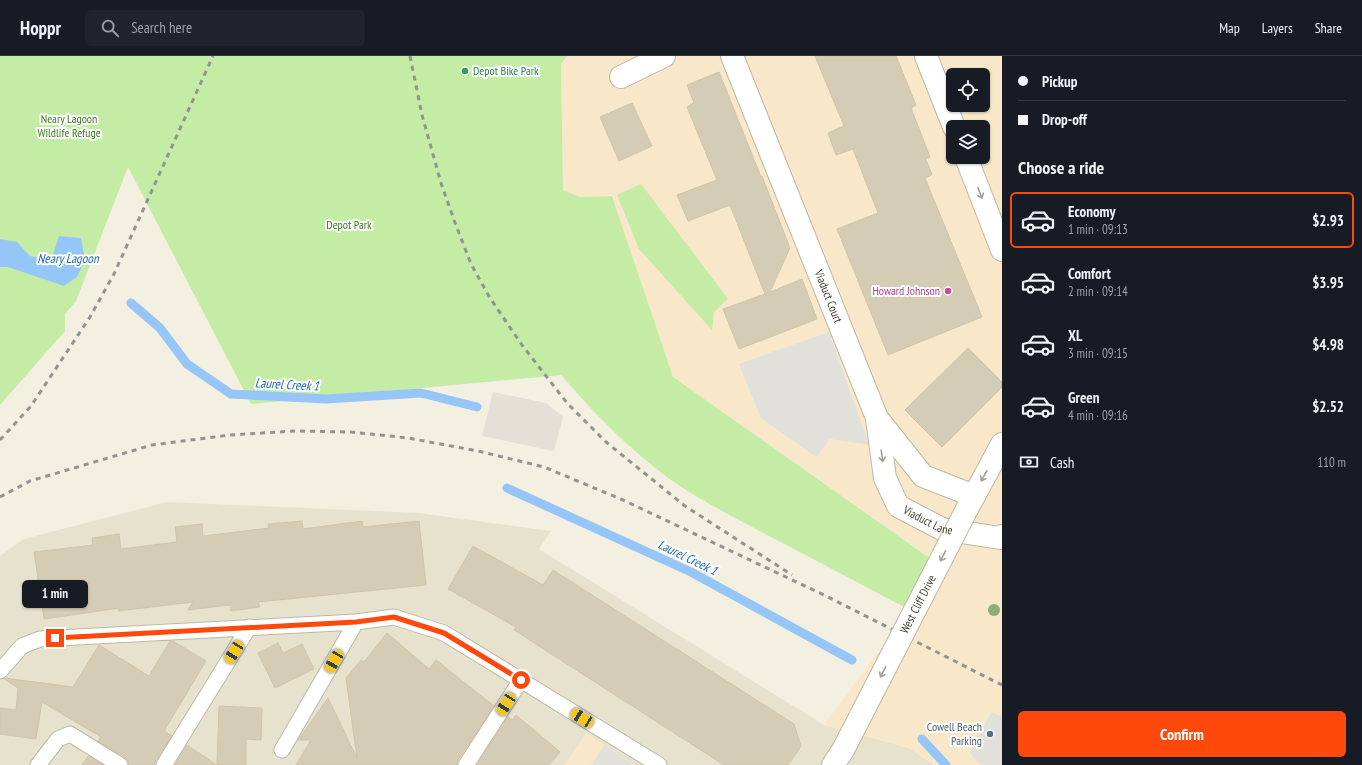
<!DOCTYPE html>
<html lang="en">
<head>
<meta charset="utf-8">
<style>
  body { margin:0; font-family:"PT Sans Narrow",sans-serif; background:#20242c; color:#f1f3f6; height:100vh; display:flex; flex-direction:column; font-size:15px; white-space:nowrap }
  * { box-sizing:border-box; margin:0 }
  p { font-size:13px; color:#9ea1a6 }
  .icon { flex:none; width:22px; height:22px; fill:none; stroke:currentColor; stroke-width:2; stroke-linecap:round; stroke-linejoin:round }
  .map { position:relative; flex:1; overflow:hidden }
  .panel { display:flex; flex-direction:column; background:#171b24; width:360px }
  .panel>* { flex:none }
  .hud { display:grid; align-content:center; height:88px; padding:0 16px; background:#171b24 }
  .controls { position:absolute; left:946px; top:12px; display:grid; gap:8px }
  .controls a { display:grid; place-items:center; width:44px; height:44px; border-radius:6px; background:#171b24; box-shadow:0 1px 3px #0004; font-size:20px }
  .end { position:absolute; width:18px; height:18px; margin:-9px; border:5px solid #ff480b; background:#fff; box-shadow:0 0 0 2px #fff }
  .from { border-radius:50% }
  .bubble { position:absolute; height:28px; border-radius:6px; background:#171b24; box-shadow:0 1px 3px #0004; font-size:13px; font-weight:600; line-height:28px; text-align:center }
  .car { position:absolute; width:12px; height:24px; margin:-12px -6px; border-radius:5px; box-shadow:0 0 3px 1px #0007; background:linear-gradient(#f5c518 24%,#345 0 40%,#f5c518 0 76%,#345 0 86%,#f5c518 0) }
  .hud b { display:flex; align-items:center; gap:14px; height:38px; font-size:15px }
  .hud b+b { border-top:1px solid #363941 }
  .hud i { width:10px; height:10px; background:#f1f3f6 }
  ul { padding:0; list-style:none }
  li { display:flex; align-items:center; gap:12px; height:56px; margin:0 8px 6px; padding:0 8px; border:2px solid transparent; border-radius:6px }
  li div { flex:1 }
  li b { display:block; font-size:15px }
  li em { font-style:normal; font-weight:600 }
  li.selected { border-color:#ff480b }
  li>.icon { width:36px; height:36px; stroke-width:1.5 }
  h2 { padding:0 16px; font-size:18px; line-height:48px }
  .pay { display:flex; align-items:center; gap:10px; height:44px; padding:0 16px; font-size:15px }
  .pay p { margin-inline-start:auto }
  .action { display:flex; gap:8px; margin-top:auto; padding:8px 16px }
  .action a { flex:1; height:46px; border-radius:6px; background:#ff480b; color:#fff; font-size:16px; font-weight:600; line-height:46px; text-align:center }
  header { display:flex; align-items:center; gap:24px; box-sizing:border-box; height:56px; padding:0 20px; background:#171b24; border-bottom:1px solid #363941 }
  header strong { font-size:19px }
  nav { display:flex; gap:22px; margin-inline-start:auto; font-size:14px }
  .search { width:280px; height:36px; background:#20242c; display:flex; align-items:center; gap:10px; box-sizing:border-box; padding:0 14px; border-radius:6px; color:#9ea1a6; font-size:15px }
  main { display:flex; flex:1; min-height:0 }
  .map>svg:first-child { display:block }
  .residential { fill:#e7e2ce }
  .commercial { fill:#f8e8c9; fill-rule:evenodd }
  .industrial { fill:#e4dfd7 }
  .green { fill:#c5eca5 }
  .parking { fill:#e2e0db }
  .water { fill:#96c6f7 }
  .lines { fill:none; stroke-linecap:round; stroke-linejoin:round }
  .stream { stroke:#96c6f7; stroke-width:9 }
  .building { fill:#d4ccb5; stroke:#d0c5a8 }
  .service-casing { stroke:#beb8a3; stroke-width:17 }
  .minor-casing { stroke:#beb8a3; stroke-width:24 }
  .tertiary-casing { stroke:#beb8a3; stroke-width:24 }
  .service { stroke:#fff; stroke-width:15 }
  .minor { stroke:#fff; stroke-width:22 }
  .tertiary { stroke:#fff; stroke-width:22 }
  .rail { stroke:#939393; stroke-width:3; stroke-dasharray:5 5; stroke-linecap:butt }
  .tertiary-bridge-casing { stroke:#beb8a3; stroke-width:24; stroke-linecap:butt }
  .tertiary-bridge { stroke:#fff; stroke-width:22 }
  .tree { fill:#8daf77 }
  .oneway { stroke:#a29f98 }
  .route { stroke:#ff480b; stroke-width:5 }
  .leisure-dot { fill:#2e9e5b; stroke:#fff; stroke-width:1.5 }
  .hotel-dot { fill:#d1479c; stroke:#fff; stroke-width:1.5 }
  .service-dot { fill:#5c6f8a; stroke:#fff; stroke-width:1.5 }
  .labels { text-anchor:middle; stroke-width:4; stroke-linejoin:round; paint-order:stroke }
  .leisure-label { font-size:12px; fill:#27864d; stroke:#fff; text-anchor:start }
  .park-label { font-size:12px; fill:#3a7a20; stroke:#fff }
  .hotel-label { font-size:12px; fill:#b23c85; stroke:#fff; text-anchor:end }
  .street-label { font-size:12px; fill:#443f31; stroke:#fff }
  .service-label { font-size:12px; fill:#4e5e75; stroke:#fff; text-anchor:end }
  .water-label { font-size:13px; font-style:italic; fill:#226ab8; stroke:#fff }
</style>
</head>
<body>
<header>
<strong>Hoppr</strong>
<div class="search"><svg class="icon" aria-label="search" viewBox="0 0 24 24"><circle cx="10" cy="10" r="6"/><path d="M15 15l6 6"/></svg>Search here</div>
<nav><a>Map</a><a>Layers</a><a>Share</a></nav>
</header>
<main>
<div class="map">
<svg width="1002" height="709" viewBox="0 0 1002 709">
  <rect width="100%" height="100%" fill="#f3efe1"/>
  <!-- residential -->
  <path class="residential" d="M167,446l252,11 132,18 -12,18 285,176 85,23 25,17h-299l-49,-31 -21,31h-565v-209l24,-17z"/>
  <!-- commercial -->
  <path class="commercial" d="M566,0h436v709h-68l-25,-17 -85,-23 86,-115 33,-43 -270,-190 -61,-182 -31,2 -18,-7 -2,-127zM953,19h30v30h-30zM953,71h30v30h-30z
    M586,677l49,32h-70z"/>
  <!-- industrial -->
  <path class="industrial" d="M493,336l53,11 17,14 -9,34 -72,-15z"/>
  <!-- green -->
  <path class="green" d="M0,0h567l-6,8 2,126 18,7 31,-1 61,181 258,182 -21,51c-46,-24 -91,-48 -137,-72 -36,-19 -72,-37 -105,-60 -40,-30 -74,-65 -107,-103l-310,29 -123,-237 -52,134 -11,13v17l-65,74z
    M641,128l87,115 -14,13 -2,18 -73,-81 -22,-54z"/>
  <!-- parking -->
  <path class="parking" d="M829,276l40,113 -39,-6 -14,18 -55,-39 -22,-54z
    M992,656l10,5v48h-22l-11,-13z
    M604,689l30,20h-43z"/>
  <!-- water -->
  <path class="water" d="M59,180l22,2 4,22 -8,17 -13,9 -56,-19h-8v-28l17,3 13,14 21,5z"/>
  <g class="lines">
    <!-- stream -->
    <path class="stream" d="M131,247l29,25 27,36 44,30 95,5 95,-6 56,14
      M507,432l184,84 161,88
      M922,683l24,26"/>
  </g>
  <!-- building -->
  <path class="building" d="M815,0h81l20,49 -5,3 19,49 -4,2 6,16 -7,3 57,139 -94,38 -51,-126 41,-16 -25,-64 -17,6 -8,-22 16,-7z
    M719,16l42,105 1,-1 28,72 -20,44 32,-13 15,40 -78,30 -16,-40 42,-15 -35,-89 -42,16 -11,-26 40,-15 -30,-73 7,-4 -7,-18z
    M632,47l20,43 -33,15 -19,-44z
    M968,292l34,34v5l-60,60 -37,-37z
    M302,465l1,8 59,-8 1,6 56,-6 7,64 -168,17 2,5 -29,4 -1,-6 -42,5 5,-8 -75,9 2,-3 -76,11 -10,-67 59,-7 -1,-7 27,-4 2,15 56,-7 -2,-15 27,-3 1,12 66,-8 -1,-4z
    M473,490l70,39 10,-15 241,154 7,22 -13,19h-64l-210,-135 2,-3 -68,-38z
    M387,577l42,36 7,-9 58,46 -36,54 -1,5h-161l15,-25h-13l30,-42 29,60 -11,-80 15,-18 3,2z
    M170,585h3l33,20 -42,70 8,5 -16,24 -1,5h-26l-1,-5 -3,-3 -27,-16 3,-4 -59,-35 -6,37 -36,-5v-26l16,2 2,-22 -14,-9 1,-1 68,9 26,-42 50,31z
    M278,587l5,10 19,-9 12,25 -39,19 -17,-35z
    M219,650l43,2 -1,32 -15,-1v26h-29z
    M516,659l44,37 -11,13h-72l31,-48 4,3z
    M187,689l30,20h-42z
    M88,700l15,9h-21z"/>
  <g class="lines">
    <defs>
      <path id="service" d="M0,615l22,-25 18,-7 316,-17 38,-5 50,16 215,132
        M282,694l74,-128
        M38,709l20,-26 12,-5 50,31
        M164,709l85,-138
        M466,709l55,-85"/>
      <g id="minor">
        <path id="s1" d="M732,0l145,362 46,58 51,20"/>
        <path d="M621,21l43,-21"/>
        <path id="s2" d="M877,363l8,59 13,28 44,23 58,9 2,-2"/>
      </g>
      <path id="tertiary" d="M926,0l28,71
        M966,101l36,93
        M967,453l35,-65
        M833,709l10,-15"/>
    </defs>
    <!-- service casing -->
    <use href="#service" class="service-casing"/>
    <!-- minor casing -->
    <use href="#minor" class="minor-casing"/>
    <!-- tertiary casing -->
    <use href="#tertiary" class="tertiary-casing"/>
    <!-- service -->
    <use href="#service" class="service"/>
    <!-- minor -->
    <use href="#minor" class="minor"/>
    <!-- tertiary -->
    <use href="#tertiary" class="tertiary"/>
    <!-- rail -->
    <path class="rail" d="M410,0l12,59 19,68 13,37 17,44 19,34 32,47 45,58 39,39 79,64 107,69
      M0,384l31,-34 59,-89 24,-43 99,-218
      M0,441l30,-16 122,-36 78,-10 65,-4 56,1 57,6 70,13 66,16 79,33 201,95 178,90"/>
    <defs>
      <g id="tertiary-bridge">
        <path id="s3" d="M843,694l124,-241"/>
      </g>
    </defs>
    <!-- tertiary-bridge casing -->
    <use href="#tertiary-bridge" class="tertiary-bridge-casing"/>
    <!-- tertiary-bridge -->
    <use href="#tertiary-bridge" class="tertiary-bridge"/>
  </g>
  <!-- trees -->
  <circle class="tree" cx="994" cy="554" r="6"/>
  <!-- one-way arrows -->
  <defs><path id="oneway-shaft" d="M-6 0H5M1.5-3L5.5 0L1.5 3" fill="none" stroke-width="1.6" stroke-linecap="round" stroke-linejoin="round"/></defs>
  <g class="oneway">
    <use href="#oneway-shaft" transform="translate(980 137) rotate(69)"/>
    <use href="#oneway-shaft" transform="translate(882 400) rotate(82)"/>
    <use href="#oneway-shaft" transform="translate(984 420) rotate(119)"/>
    <use href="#oneway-shaft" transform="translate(943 500) rotate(117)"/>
    <use href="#oneway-shaft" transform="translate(883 616) rotate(117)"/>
  </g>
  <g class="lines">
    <!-- route -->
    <path class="route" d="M55,582l301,-16 38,-5 50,16 77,47"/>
  </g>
  <!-- markers -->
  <circle class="leisure-dot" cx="465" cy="15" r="4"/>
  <circle class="hotel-dot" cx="948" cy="235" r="4"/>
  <circle class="service-dot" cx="990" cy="678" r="4"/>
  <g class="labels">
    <!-- leisure labels -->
    <g class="leisure-label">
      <text x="473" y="19">Depot Bike Park</text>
    </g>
    <!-- park labels -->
    <g class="park-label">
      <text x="69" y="67">Neary Lagoon<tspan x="69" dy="14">Wildlife Refuge</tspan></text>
      <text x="349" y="173">Depot Park</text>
    </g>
    <!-- hotel labels -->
    <g class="hotel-label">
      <text x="940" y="239">Howard Johnson</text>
    </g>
    <!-- street labels -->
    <g class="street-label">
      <text dy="4" stroke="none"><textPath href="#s1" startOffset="259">Viaduct Court</textPath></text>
      <text dy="4" stroke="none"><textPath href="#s2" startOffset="124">Viaduct Lane</textPath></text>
      <text dy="4" stroke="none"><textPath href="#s3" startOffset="164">West Cliff Drive</textPath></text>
    </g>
    <!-- service labels -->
    <g class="service-label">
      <text x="982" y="675">Cowell Beach<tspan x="982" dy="14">Parking</tspan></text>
    </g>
    <!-- water labels -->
    <g class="water-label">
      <text x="68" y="207">Neary Lagoon</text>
      <text transform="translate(287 328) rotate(3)" y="5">Laurel Creek 1</text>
      <text transform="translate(688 501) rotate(26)" y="5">Laurel Creek 1</text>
    </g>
  </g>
</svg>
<div class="controls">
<a><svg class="icon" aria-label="locate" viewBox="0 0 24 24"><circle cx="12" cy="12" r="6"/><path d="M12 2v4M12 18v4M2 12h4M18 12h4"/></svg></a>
<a><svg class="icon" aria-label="layers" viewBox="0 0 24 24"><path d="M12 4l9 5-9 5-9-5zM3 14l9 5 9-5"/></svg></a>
</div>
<i class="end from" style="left:521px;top:624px"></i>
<i class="end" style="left:55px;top:582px"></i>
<div class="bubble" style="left:22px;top:524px;width:66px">1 min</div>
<i class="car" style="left:234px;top:596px;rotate:212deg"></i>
<i class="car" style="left:334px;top:605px;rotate:210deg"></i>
<i class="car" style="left:506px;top:648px;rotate:213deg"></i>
<i class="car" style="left:582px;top:662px;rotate:302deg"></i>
</div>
<section class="panel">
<div class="hud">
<b><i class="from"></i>Pickup</b>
<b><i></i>Drop-off</b>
</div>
<h2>Choose a ride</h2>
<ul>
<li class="selected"><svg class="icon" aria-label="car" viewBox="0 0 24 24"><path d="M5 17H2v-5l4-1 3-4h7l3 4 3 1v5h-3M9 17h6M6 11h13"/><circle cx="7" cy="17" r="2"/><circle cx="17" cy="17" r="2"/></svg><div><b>Economy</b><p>1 min · 09:13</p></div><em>$2.93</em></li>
<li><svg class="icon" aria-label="car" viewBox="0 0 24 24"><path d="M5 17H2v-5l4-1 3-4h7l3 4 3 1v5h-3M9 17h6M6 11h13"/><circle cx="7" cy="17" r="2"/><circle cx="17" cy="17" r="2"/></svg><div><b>Comfort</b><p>2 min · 09:14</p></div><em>$3.95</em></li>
<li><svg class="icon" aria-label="car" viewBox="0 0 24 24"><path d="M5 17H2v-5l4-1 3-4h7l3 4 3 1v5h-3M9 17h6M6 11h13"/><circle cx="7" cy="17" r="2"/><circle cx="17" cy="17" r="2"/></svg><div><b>XL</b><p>3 min · 09:15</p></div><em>$4.98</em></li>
<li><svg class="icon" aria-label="car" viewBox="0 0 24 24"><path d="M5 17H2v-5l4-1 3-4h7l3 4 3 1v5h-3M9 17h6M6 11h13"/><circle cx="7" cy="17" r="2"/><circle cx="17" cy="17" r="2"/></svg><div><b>Green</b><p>4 min · 09:16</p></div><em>$2.52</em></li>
</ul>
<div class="pay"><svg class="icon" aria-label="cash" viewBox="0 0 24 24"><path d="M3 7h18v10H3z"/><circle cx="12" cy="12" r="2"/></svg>Cash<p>110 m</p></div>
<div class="action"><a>Confirm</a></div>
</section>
</main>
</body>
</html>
